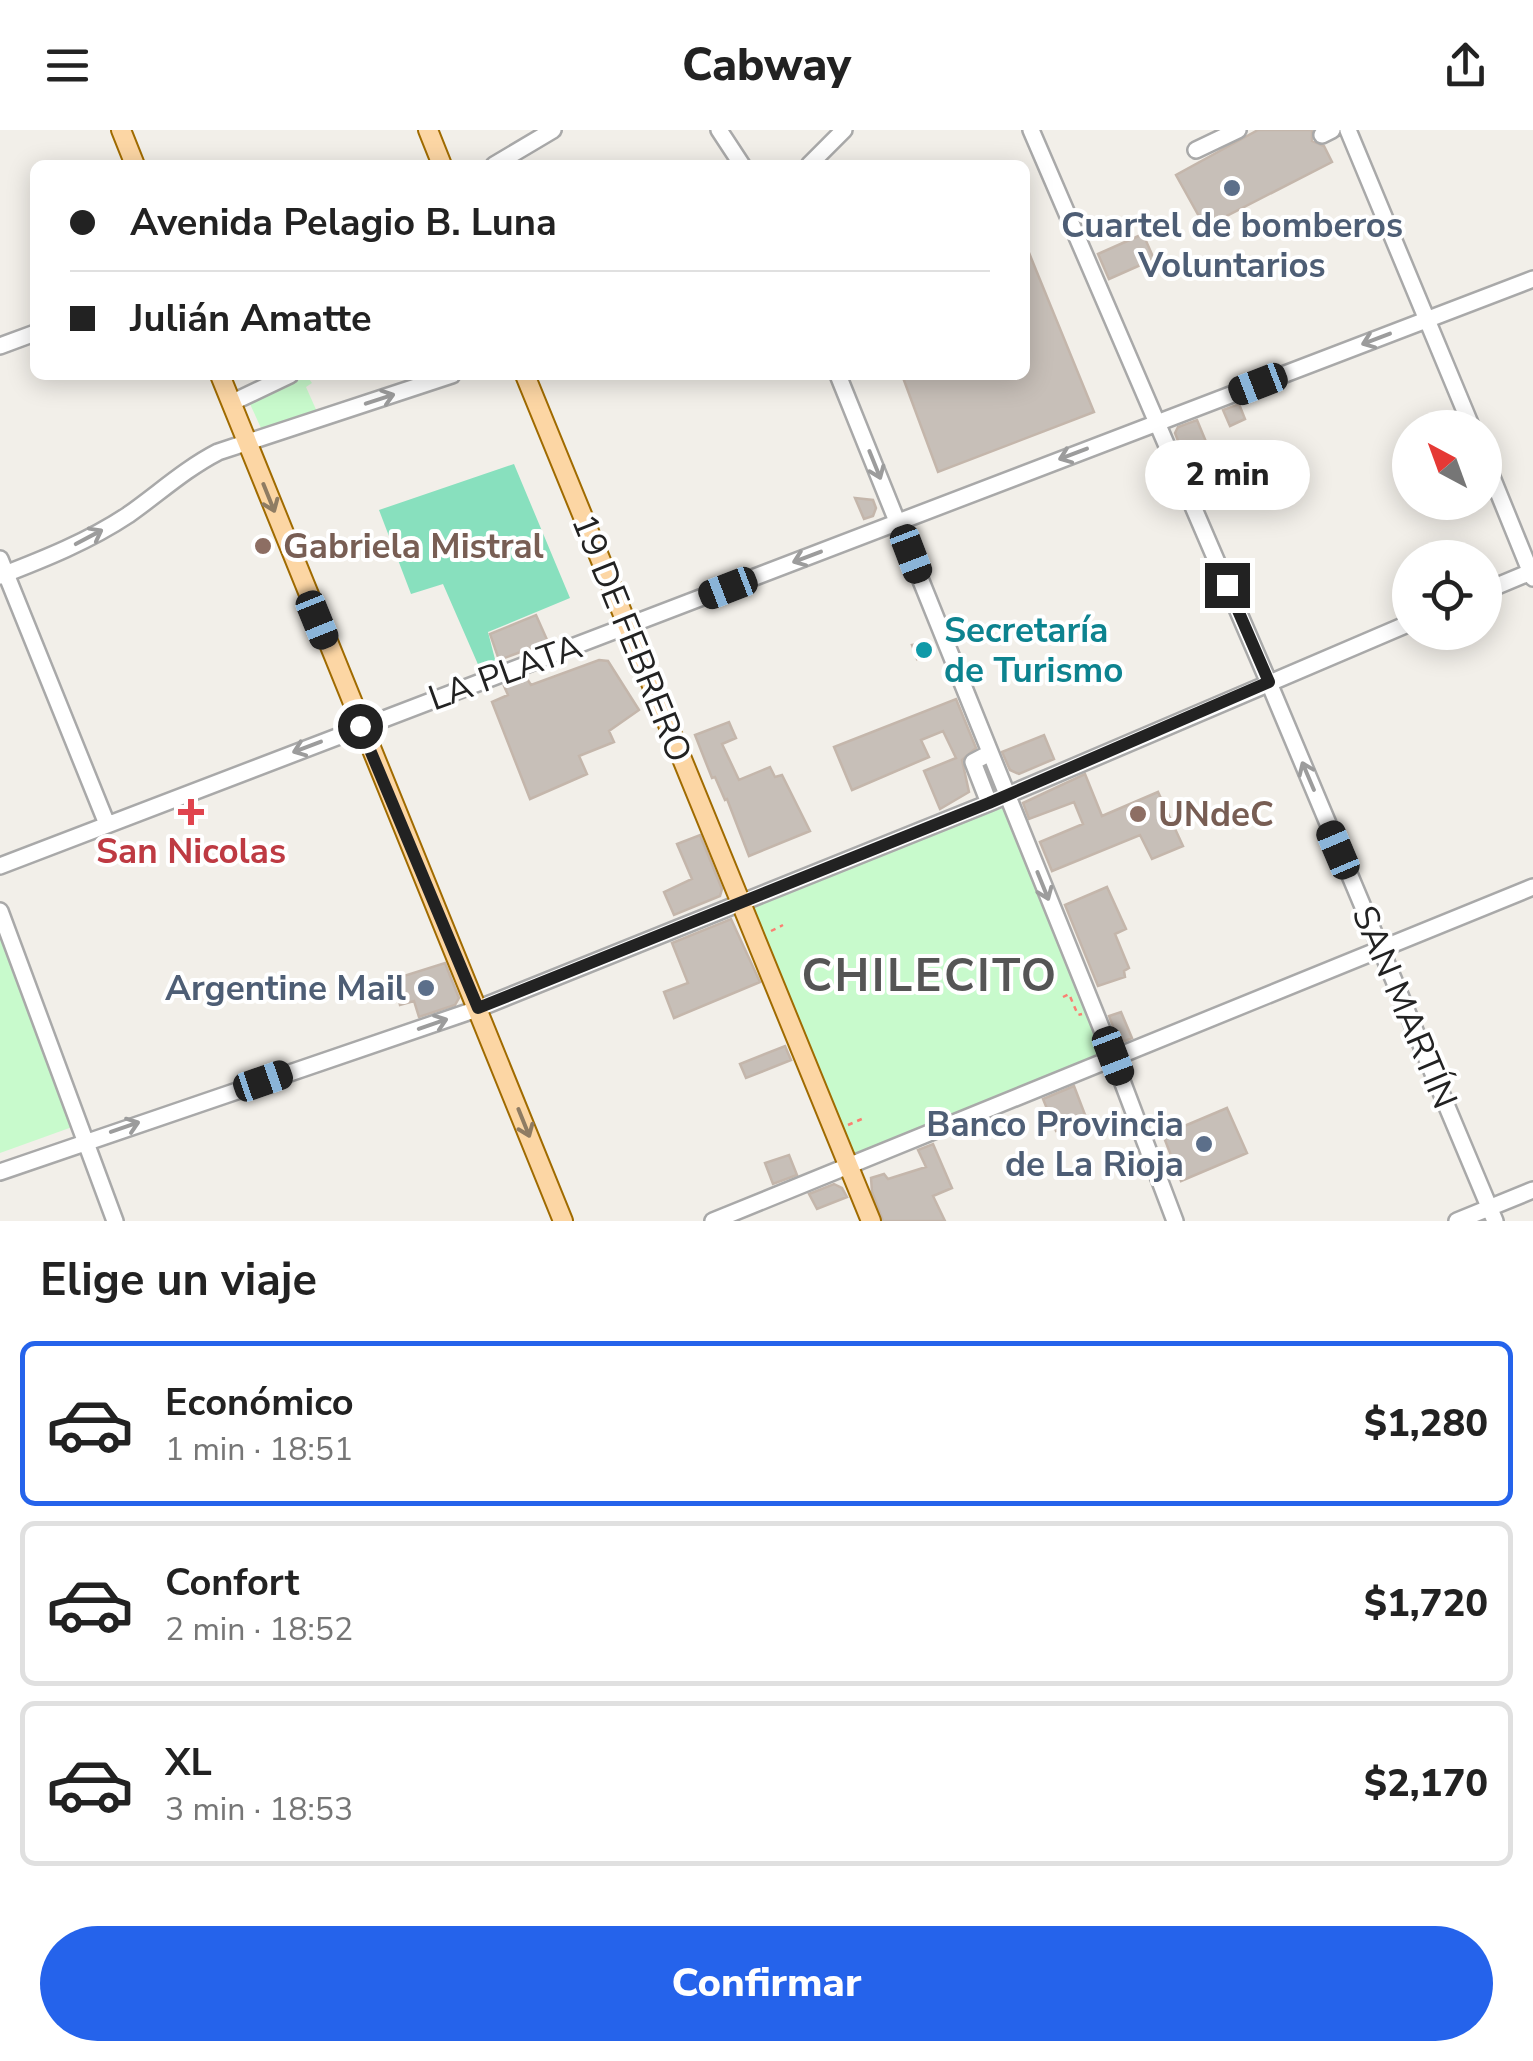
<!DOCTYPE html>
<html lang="es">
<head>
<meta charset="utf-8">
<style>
  body { margin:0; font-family:"Nunito Sans",sans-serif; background:#f2f2f2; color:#222; height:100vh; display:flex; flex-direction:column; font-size:38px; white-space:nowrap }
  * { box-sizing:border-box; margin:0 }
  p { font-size:32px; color:#767676 }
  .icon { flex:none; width:55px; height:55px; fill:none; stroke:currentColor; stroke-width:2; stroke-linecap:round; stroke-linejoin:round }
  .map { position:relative; height:1091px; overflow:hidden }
  .sheet { display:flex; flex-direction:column; background:#fff; flex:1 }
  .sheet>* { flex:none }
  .hud { position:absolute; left:30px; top:30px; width:1000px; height:220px; border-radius:15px; box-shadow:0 5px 25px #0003; display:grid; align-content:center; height:220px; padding:0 40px; background:#fff }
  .needle { width:65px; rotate:319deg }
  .buttons { position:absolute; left:1392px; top:280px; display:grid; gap:20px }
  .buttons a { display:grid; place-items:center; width:110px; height:110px; border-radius:50%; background:#fff; box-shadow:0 5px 25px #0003; font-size:50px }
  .end { position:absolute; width:45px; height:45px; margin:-22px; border:12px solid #222; background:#fff; box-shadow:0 0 0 5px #fff }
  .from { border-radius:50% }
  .bubble { position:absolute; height:70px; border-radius:35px; background:#fff; box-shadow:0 5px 25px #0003; font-size:32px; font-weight:800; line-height:70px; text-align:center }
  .car { position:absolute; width:30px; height:60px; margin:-30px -15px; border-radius:12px; box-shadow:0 0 8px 2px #0007; background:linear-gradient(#222 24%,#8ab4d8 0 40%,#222 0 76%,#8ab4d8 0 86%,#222 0) }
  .hud b { display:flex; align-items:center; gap:35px; height:95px; font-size:38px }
  .hud b+b { border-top:2px solid #e0e0e0 }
  .hud i { width:25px; height:25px; background:#222 }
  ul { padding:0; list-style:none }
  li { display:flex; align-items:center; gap:30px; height:165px; margin:0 20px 15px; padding:0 20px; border:5px solid #e0e0e0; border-radius:15px }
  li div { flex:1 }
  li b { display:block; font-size:38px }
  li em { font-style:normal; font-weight:800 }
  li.current { border-color:#2563eb }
  li>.icon { width:90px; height:90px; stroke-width:1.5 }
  h2 { padding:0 40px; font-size:45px; line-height:120px }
  .cta { display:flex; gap:20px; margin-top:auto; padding:20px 40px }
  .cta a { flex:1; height:115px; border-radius:60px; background:#2563eb; color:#fff; font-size:40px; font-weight:800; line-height:115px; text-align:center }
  header { display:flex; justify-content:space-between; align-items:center; height:130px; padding:0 40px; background:#fff; font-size:45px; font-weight:800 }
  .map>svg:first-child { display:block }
  .park { fill:#c8facc }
  .pitch { fill:#88e0be }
  .building { fill:#c7bfb8; stroke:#c4b6ab; stroke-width:2.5 }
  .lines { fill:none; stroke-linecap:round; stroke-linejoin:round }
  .minor-casing { stroke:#a9a9a9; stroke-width:20 }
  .major-casing { stroke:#a06b00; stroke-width:22 }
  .path { stroke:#fa8072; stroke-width:2.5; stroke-dasharray:5 5; stroke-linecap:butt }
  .minor { stroke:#fff; stroke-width:15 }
  .major { stroke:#fcd6a4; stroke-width:18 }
  .oneway { stroke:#9c9c9c }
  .oneway2 { stroke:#8f7c63 }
  .route { stroke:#222; stroke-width:12 }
  .service-dot { fill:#5c6f8a; stroke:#fff; stroke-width:4 }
  .education-dot { fill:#8d6e63; stroke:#fff; stroke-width:4 }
  .culture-dot { fill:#0f9aa8; stroke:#fff; stroke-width:4 }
  .health-dot { fill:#e0444e; stroke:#fff; stroke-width:4 }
  .labels { text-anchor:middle; stroke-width:8; stroke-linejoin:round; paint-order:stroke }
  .service-label { font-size:35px; font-weight:bold; fill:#4e5e75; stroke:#fff; text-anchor:end }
  .education-label { font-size:35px; font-weight:bold; fill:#785e54; stroke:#fff; text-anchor:start }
  .culture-label { font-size:35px; font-weight:bold; fill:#0d838f; stroke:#fff; text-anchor:start }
  .street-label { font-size:35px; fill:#222; stroke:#fff }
  .health-label { font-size:35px; font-weight:bold; fill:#be3a42; stroke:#fff }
  .district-label { font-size:45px; font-weight:bold; letter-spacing:2.5px; fill:#555; stroke:#fff }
</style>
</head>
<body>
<header><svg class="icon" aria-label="menu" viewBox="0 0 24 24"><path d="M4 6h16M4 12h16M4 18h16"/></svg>Cabway<svg class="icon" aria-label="share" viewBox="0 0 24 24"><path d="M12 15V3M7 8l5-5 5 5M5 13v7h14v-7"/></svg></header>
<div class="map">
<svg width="1533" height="1091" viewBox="0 0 1533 1091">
  <rect width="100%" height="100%" fill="#f2efe9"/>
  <!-- park -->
  <path class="park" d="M307,246l5,7 -6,4 12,27 -57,14 -11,-24z
    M1003,673l102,249 -251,104 -102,-249z
    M0,798l75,198 -75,27z"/>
  <!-- pitch -->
  <path class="pitch" d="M514,334l56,134 -82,34 8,31 -16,6 -37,-85 -32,10 -32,-84z"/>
  <!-- building -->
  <path class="building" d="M1258,0h54v11l12,5 8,16 -127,65 -29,-52z
    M1143,104l11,25 -45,20 -11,-25z
    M1025,113l69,169 -156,60 -36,-97h123z
    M1239,274l6,15 -15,7 -7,-16z
    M1197,290l10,24 -24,10 -8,-21 3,-6z
    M855,368l18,2 3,8 -3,8 -9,3z
    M536,485l12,27 -49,18 -9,-26z
    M929,512l5,6 -2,4 -15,7 -5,-14z
    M599,530l9,1 31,49 -30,21 5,11 -35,14 8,18 -57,25 -38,-97 16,-7 -4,-9 22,-9 5,8z
    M956,569l20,49 -14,12 7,32 -29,17 -16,-38 32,-13 -13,-27 -22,9 8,17 -77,33 -18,-43z
    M729,592l7,16 -14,6 17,36 31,-13 5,10 7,-2 28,56 -61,25 -22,-57 -2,1 -10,-23 -3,1 -17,-43z
    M1044,605l10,24 -35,15 -9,-4 -8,-18z
    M1085,644l17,42 56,-24 25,54 -31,13 -12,-24 -88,36 -12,-29 43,-18 -9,-22 -45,17 -6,-16z
    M700,705l22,54 -2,7 -46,19 -10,-23 28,-13 -15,-35z
    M1107,757l19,42 -11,5 14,34 -5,3 1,6 -27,9 -33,-81z
    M731,789l29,63 -86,36 -10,-26 24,-9 -16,-40z
    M445,833l14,35 -4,7 -36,12 -5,-16 -14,4 -6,-26z
    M1121,882l11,26 -7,3 -8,-4 -8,-21z
    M785,916l6,14 -45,18 -6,-14z
    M1074,956l13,34 -31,11 -13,-32z
    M1227,978l20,45 -66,28 -18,-46z
    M933,1014l19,44 -19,8 12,25h-62l-11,-29 -1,-14 13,-4 4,5 38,-12 -8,-17z
    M789,1025l8,20 -24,9 -8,-21z
    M834,1054l8,4 5,9 -30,12 -8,-15z"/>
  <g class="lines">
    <defs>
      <path id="minor" d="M719,0l23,35
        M1031,0l238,553 226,538
        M1348,0l124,298
        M1322,5l10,-5
        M1196,20l42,-20
        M494,35l59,-35
        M809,35l35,-35
        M0,216l35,-13
        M838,245l275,682 62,164
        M231,273l59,-28
        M1485,330l48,118
        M0,429l107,265
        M0,446c44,-17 89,-35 128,-61 30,-21 57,-46 90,-63l234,-77
        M1485,461l48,-20
        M989,673l-16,-41 17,-9
        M0,736l1533,-587
        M0,781l115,310
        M0,1042l477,-163 512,-206 421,-180
        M713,1091l820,-334
        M1457,1091l76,-31"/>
      <path id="major" d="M121,0l14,35
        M428,0l14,35
        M220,245l343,846
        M525,245l346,846"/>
    </defs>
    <!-- minor casing -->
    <use href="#minor" class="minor-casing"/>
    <!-- major casing -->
    <use href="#major" class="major-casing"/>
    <!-- path -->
    <path class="path" d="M771,801l12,-6
      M1063,867l6,-3 9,21 4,-1
      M848,995l16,-7"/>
    <!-- minor -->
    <use href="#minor" class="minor"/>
    <!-- major -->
    <use href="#major" class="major"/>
  </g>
  <!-- one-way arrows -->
  <defs><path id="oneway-shaft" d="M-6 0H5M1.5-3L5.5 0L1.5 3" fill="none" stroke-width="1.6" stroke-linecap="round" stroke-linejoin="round" transform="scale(2.5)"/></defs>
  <g class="oneway">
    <use href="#oneway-shaft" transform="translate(1376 209) rotate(159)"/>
    <use href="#oneway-shaft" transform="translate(380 269) rotate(-18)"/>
    <use href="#oneway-shaft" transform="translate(1073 324) rotate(159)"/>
    <use href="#oneway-shaft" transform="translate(875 335) rotate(68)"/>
    <use href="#oneway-shaft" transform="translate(89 407) rotate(-28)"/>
    <use href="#oneway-shaft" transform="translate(807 427) rotate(159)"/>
    <use href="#oneway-shaft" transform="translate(307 617) rotate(159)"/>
    <use href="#oneway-shaft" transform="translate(1308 646) rotate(-113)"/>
    <use href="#oneway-shaft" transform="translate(1043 756) rotate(68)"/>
    <use href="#oneway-shaft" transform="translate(433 894) rotate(-19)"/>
    <use href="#oneway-shaft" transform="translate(125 997) rotate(-19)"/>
  </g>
  <g class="oneway2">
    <use href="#oneway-shaft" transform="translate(269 368) rotate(68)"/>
    <use href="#oneway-shaft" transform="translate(524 993) rotate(68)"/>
  </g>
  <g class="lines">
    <!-- route -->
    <path class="route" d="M360,596l118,282 511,-205 280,-121 -42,-97"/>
  </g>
  <!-- markers -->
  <g class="service-dot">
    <circle cx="1232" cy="58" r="10"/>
    <circle cx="426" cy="858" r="10"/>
    <circle cx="1204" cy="1014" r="10"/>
  </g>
  <g class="education-dot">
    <circle cx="263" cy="416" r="10"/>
    <circle cx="1138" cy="684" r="10"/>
  </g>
  <circle class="culture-dot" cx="924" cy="520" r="10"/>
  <path class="health-dot" d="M186 667h10v10h10v10h-10v10h-10v-10h-10v-10h10z"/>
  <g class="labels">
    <!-- service labels -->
    <g class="service-label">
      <text x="1232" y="107" text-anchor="middle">Cuartel de bomberos<tspan x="1232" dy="40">Voluntarios</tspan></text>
      <text x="406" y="870">Argentine Mail</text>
      <text x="1184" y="1006">Banco Provincia<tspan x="1184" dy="40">de La Rioja</tspan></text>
    </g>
    <!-- education labels -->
    <g class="education-label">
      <text x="283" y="428">Gabriela Mistral</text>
      <text x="1158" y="696">UNdeC</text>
    </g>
    <!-- culture labels -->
    <g class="culture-label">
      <text x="944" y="512">Secretaría<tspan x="944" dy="40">de Turismo</tspan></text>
    </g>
    <!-- street labels -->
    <g class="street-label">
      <text transform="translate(632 508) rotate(68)" y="12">19 DE FEBRERO</text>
      <text transform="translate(505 542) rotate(-20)" y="12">LA PLATA</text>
      <text transform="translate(1405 877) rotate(67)" y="12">SAN MARTÍN</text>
    </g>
    <!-- health labels -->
    <g class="health-label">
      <text x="191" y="733">San Nicolas</text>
    </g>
    <!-- district labels -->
    <g class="district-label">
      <text x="930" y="861">CHILECITO</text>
    </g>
  </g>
</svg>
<div class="buttons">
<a><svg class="needle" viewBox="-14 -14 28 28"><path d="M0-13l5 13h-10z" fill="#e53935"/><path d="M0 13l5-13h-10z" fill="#767676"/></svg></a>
<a><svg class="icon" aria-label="locate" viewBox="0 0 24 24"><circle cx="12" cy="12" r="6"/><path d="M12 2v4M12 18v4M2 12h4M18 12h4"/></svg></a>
</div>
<i class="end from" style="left:360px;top:596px"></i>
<i class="end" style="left:1227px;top:455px"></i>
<div class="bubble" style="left:1145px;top:310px;width:165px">2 min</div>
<i class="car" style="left:1258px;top:254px;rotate:249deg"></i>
<i class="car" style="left:911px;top:424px;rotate:159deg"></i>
<i class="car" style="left:728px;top:458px;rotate:249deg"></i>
<i class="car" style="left:317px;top:490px;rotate:158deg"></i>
<i class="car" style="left:1338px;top:720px;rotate:337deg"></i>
<i class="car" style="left:1113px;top:926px;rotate:159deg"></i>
<i class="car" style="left:263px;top:951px;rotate:71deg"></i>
<div class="hud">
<b><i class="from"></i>Avenida Pelagio B. Luna</b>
<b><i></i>Julián Amatte</b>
</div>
</div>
<section class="sheet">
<h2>Elige un viaje</h2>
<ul>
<li class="current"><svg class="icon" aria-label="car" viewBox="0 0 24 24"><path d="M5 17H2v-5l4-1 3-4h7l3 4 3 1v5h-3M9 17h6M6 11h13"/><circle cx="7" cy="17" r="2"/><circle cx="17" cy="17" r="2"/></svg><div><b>Económico</b><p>1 min · 18:51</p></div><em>$1,280</em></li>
<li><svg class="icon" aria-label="car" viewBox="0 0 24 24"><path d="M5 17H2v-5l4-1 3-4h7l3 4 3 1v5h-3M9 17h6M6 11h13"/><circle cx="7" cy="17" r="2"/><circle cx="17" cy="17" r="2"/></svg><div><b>Confort</b><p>2 min · 18:52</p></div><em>$1,720</em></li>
<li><svg class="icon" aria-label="car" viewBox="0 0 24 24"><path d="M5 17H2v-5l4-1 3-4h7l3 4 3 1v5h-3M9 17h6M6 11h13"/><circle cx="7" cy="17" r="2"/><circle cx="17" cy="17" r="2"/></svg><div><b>XL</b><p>3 min · 18:53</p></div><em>$2,170</em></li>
</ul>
<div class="cta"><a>Confirmar</a></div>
</section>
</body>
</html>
